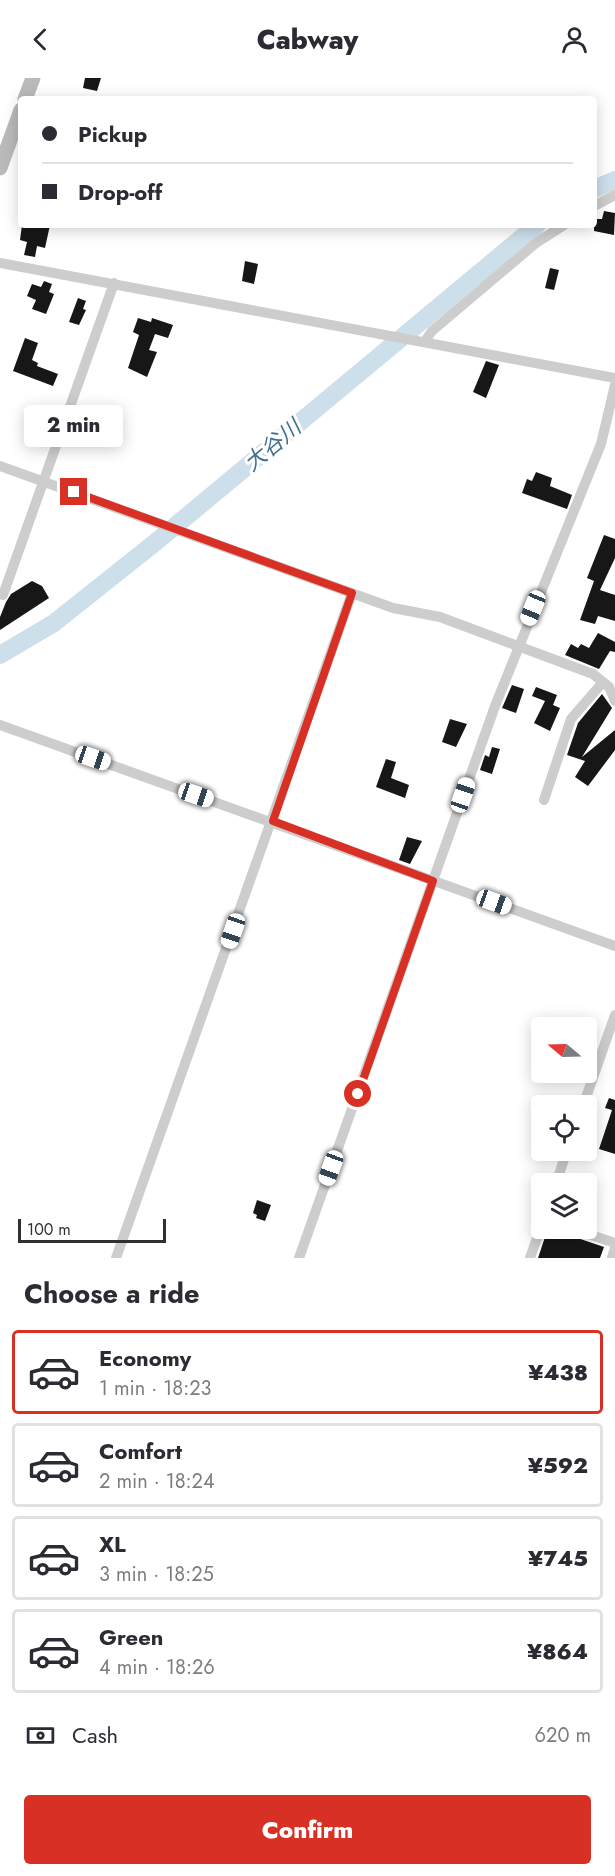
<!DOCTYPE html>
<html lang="en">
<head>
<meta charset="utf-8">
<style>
  body { margin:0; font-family:Jost,"Noto Sans JP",sans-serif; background:#f2f2f3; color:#2b2b33; height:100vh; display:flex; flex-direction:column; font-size:22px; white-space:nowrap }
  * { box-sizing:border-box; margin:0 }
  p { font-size:20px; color:#7c7c81 }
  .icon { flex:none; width:33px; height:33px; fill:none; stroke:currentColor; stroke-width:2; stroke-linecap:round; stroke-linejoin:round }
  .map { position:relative; height:1180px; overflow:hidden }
  .sheet { display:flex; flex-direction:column; background:#fff; flex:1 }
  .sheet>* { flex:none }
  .top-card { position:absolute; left:18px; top:18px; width:579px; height:132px; border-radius:6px; box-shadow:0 3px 15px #0003; display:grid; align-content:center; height:132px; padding:0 24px; background:#fff }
  .needle { width:39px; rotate:289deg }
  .buttons { position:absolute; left:531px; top:939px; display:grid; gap:12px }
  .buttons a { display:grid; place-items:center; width:66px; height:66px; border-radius:6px; background:#fff; box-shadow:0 3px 15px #0003; font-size:30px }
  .scale { position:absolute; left:18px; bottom:15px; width:148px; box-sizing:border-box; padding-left:6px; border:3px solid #303030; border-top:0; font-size:16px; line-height:21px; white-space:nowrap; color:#303030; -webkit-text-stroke:4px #fff; paint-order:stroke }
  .end { position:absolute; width:27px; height:27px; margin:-14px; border:8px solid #d93025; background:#fff; box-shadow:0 0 0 3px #fff }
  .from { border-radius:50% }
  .bubble { position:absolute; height:42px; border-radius:6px; background:#fff; box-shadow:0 3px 15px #0003; font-size:20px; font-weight:800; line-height:42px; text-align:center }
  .car { position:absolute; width:18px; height:36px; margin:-18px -9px; border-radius:8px; box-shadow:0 0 4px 2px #0007; background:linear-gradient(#fff 24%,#345 0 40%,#fff 0 76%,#345 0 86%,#fff 0) }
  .top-card b { display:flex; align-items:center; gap:21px; height:57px; font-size:22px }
  .top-card b+b { border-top:2px solid #e1e1e2 }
  .top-card i { width:15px; height:15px; background:#2b2b33 }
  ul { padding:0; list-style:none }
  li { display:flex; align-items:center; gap:18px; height:84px; margin:0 12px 9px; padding:0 12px; border:3px solid #e1e1e2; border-radius:6px }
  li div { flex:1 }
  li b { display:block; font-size:22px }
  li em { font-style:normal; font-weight:800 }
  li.selected { border-color:#d93025 }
  li>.icon { width:54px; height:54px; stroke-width:1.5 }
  h2 { padding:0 24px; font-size:27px; line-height:72px }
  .pay { display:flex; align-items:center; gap:15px; height:66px; padding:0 24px; font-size:22px }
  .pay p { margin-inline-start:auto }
  .action { display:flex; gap:12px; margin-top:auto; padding:12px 24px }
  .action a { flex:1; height:69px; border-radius:6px; background:#d93025; color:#fff; font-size:24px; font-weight:800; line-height:69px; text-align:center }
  header { display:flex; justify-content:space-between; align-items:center; height:78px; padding:0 24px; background:#fff; font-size:27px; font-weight:800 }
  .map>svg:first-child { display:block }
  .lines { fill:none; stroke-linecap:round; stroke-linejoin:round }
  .river { stroke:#ccdfeb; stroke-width:18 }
  .building { fill:#171717 }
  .street { stroke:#cdcdcd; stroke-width:10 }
  .secondary { stroke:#bababa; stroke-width:15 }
  .route { stroke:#d93025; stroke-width:8 }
  .labels { text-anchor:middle; stroke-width:6; stroke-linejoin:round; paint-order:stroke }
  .water-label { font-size:22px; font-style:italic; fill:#417090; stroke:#fff }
</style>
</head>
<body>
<header><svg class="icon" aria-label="back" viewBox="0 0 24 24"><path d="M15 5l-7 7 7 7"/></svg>Cabway<svg class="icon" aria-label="person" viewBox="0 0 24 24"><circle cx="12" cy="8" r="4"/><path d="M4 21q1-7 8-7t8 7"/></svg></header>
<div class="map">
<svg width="615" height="1180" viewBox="0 0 615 1180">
  <rect width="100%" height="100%" fill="#fff"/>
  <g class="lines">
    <!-- river -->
    <path class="river" d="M594,111l21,-9
      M0,577l54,-32 103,-82 380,-316"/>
  </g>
  <!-- building -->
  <path class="building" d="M85,0h16l-4,13 -14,-3z
    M604,133l11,2 -1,22 -20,-4v-12h8z
    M22,147h28l-5,23 -8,-2 -2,11 -11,-2 3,-13 -7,-2z
    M245,183l13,3 -4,20 -12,-3z
    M550,190l9,2 -5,20 -9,-2z
    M44,203l8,3 -3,8 5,2 -8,20 -14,-5 4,-9 -9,-4 5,-12 9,3z
    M78,220l8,3 -3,8 3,1 -7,15 -10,-3z
    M138,240l13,4 1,-4 21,7 -5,13 -13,-4 -6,16 8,2 -10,25 -19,-9 11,-33 -6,-3z
    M25,260l13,5 -6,17 6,3 -1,3 21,8 -5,12 -40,-15z
    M486,283l13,4 -13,33 -13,-6z
    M536,394l16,6 -2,8 22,9 -5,14 -45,-16 5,-14 5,2z
    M604,457l11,4v19l-15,32 15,5v26l-17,-5 -3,8 -15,-4 14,-39 -7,-3z
    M32,503l10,5 7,12 -49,32v-13l6,-15 5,-8z
    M598,555l17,9v10l-5,-1 -11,18 -34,-14 6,-11 7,4 3,-4 8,4z
    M512,607l12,4 -8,24 -14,-5z
    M536,609l21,8 -4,10 7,3 -10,23 -16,-8 11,-22 -13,-5z
    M602,616l10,14 -30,49 33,-27v20l-27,36 -13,-9 10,-16 -18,-6 11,-32z
    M450,641l17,5 -11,23 -14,-5z
    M492,669l8,2 -8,25 -12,-4 5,-15 4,2z
    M386,681l10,3 -5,16 18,7 -4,13 -29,-11z
    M407,759l15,4 -12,23 -11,-4z
    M609,1020l6,2v54l-16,-5 13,-39 -7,-2z
    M257,1122l14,5 -6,16 -9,-3 1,-3 -4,-2z
    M548,1150l56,19 -4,11h-62z"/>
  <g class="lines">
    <!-- street -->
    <path class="street" d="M594,128l21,-11
      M0,185l615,115
      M425,263l7,-10 104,-88 28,-18
      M0,388l393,142 47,9 153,57 16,13 6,14
      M3,517l111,-312
      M0,647l615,221
      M544,722l27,-81 32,-37
      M583,1028l32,-91
      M556,1106l11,-34
      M570,1150l45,15
      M116,1180l236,-665
      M299,1180l196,-552 106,-262 14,-59
      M530,1180l12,-34
      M612,1180l3,-10"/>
    <!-- secondary -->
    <path class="secondary" d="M25,21l8,-21
      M0,90l21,-58"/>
  </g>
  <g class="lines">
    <!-- route -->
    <path class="route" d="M74,414l278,101 -79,228 160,60 -75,213"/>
  </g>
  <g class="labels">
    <!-- water labels -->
    <g class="water-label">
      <text transform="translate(272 367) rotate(-40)" y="8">大谷川</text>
    </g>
  </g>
</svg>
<div class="buttons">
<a><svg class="needle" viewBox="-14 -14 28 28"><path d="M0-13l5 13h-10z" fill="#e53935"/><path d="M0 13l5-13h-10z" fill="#7c7c81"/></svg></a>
<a><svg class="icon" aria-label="locate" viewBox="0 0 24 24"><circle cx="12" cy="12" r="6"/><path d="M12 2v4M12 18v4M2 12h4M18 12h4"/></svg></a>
<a><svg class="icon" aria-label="layers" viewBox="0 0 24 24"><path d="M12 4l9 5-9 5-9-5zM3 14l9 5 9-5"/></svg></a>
</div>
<div class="scale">100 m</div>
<i class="end from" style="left:358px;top:1016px"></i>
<i class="end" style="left:74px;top:414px"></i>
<div class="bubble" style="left:24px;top:327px;width:99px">2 min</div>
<i class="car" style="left:533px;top:530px;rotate:202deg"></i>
<i class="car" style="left:93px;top:680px;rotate:109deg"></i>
<i class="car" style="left:196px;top:717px;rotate:109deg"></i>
<i class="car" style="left:463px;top:717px;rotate:19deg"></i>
<i class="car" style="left:494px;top:824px;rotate:110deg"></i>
<i class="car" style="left:233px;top:853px;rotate:199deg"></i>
<i class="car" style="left:331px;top:1090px;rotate:200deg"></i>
<div class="top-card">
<b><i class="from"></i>Pickup</b>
<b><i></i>Drop-off</b>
</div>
</div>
<section class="sheet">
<h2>Choose a ride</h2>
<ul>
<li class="selected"><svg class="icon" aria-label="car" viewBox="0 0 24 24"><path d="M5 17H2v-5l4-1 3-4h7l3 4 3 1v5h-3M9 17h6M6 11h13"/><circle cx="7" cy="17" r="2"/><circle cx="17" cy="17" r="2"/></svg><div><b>Economy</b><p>1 min · 18:23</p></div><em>¥438</em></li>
<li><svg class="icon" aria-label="car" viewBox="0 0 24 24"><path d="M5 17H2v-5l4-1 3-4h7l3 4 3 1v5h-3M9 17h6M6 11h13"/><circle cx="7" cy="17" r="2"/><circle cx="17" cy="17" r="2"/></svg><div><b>Comfort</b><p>2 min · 18:24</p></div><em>¥592</em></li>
<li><svg class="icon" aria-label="car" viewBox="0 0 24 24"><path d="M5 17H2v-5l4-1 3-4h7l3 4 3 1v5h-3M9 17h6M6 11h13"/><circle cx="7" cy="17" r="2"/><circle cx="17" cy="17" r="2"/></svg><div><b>XL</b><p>3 min · 18:25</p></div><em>¥745</em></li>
<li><svg class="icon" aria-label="car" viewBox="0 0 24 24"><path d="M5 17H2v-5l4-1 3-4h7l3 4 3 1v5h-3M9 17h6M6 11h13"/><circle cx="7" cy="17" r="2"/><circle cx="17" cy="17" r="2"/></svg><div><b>Green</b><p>4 min · 18:26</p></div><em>¥864</em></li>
</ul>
<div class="pay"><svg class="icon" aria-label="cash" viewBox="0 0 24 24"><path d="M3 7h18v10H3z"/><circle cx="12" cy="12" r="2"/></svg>Cash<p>620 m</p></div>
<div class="action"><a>Confirm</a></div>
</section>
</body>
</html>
